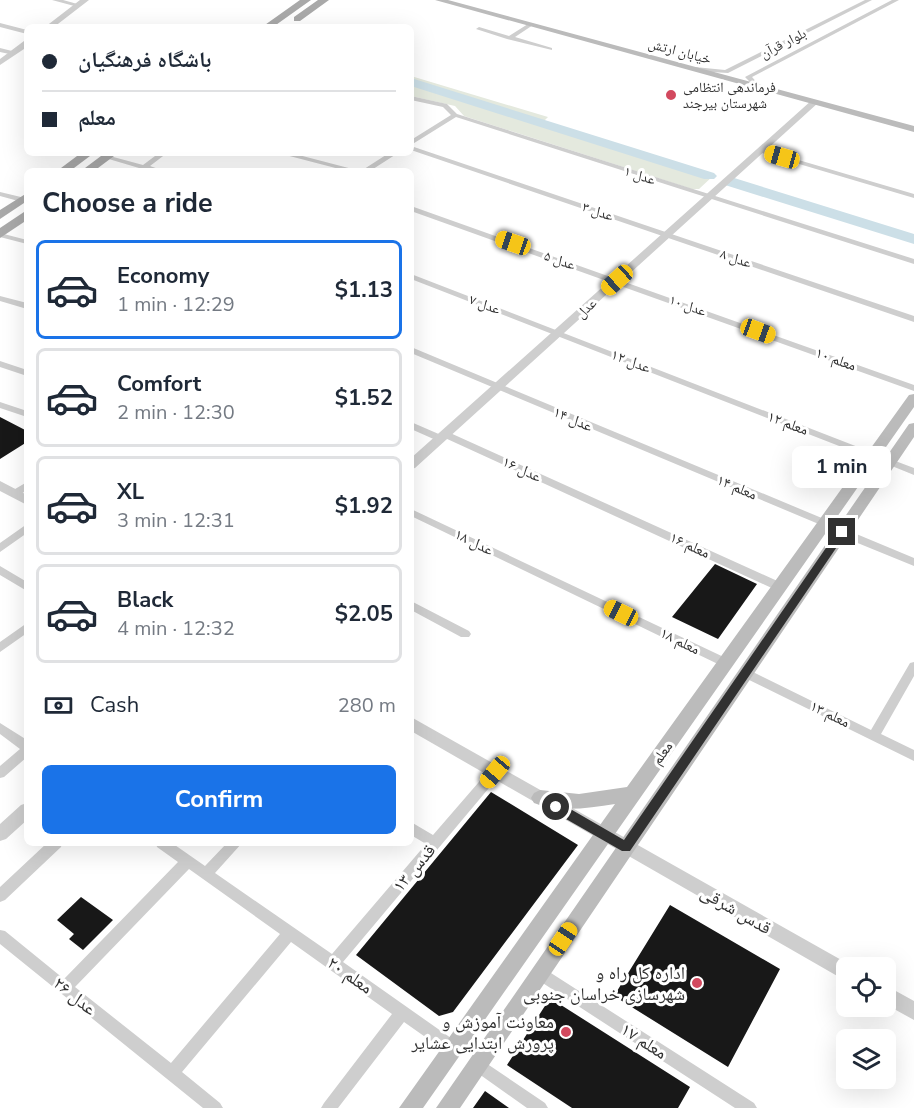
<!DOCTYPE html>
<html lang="en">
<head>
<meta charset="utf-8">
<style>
  body { margin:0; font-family:"Nunito Sans","Noto Naskh Arabic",sans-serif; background:#f2f2f3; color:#1f2937; height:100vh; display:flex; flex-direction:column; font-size:22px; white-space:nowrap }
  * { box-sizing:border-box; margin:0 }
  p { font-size:20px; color:#747a83 }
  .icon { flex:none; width:33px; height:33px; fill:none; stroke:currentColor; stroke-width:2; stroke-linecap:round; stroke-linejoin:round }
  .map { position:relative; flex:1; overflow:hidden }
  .side { position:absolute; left:24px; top:168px; width:390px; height:678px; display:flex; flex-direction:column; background:#fff; border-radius:9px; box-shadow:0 6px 24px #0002 }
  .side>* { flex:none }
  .hud { position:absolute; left:24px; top:24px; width:390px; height:132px; border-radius:9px; box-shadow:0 6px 24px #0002; display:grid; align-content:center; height:132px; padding:0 18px; background:#fff }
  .fabs { position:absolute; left:836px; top:957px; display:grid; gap:12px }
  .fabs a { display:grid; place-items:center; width:60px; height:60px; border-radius:9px; background:#fff; box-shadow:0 6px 24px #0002; font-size:30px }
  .end { position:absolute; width:27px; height:27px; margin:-14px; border:8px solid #313131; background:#fff; box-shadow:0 0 0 3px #fff }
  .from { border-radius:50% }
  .bubble { position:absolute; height:42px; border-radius:9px; background:#fff; box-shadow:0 6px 24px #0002; font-size:20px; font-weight:700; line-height:42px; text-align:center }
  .car { position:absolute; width:18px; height:36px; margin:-18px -9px; border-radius:8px; box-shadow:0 0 4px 2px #0007; background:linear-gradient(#f5c518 24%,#345 0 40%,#f5c518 0 76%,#345 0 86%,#f5c518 0) }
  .hud b { display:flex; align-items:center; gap:21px; height:57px; font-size:22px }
  .hud b+b { border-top:2px solid #e0e1e3 }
  .hud i { width:15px; height:15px; background:#1f2937 }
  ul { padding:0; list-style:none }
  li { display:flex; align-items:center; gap:18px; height:99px; margin:0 12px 9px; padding:0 6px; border:3px solid #e0e1e3; border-radius:9px }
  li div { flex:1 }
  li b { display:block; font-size:22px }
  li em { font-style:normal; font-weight:700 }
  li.selected { border-color:#1a73e8 }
  li>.icon { width:54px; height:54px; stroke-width:1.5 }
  h2 { padding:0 18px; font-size:27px; line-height:72px }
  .pay { display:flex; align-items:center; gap:15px; height:66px; padding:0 18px; font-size:22px }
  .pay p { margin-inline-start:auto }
  .button { display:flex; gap:12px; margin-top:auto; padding:12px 18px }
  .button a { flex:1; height:69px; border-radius:9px; background:#1a73e8; color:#fff; font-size:24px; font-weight:700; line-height:69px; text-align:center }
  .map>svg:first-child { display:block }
  .green { fill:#e4e9de }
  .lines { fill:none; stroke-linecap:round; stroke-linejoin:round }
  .river { fill:#ccdfe7; fill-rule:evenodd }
  .building { fill:#181818 }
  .minor { fill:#cecece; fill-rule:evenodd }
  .tertiary { fill:#cecece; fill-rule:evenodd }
  .secondary { fill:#bbb; fill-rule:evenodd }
  .primary { fill:#a9a9a9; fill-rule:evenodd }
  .route { fill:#313131 }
  .poi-dot { fill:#d2495e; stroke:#fff; stroke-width:2 }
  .labels { text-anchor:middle; stroke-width:6; stroke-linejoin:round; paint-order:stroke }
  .far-street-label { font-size:14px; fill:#313131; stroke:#fff }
  .far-poi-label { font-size:14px; fill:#313131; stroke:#fff; text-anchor:start }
  .street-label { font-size:15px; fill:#313131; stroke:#fff }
  .near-street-label { font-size:18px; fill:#313131; stroke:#fff }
  .near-poi-label { font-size:18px; fill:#313131; stroke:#fff; text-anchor:end }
</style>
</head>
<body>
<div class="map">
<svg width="914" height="1108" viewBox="0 0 914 1108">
  <rect width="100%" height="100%" fill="#fff"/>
  <!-- green -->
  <path class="green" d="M411,76l137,41 -4,4 169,55 -14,13h-7l-228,-73 -9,-10 -44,-10z"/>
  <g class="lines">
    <!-- river -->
    <path class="river" d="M411,78l303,95 3,3 -3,3h-10l-293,-93z
      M731,177l183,57v10l-189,-59 -2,-3z"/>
  </g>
  <!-- building -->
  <path class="building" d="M0,417l27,14v11l-27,17z
    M715,564l42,20 -39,55 -46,-22z
    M491,792l87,53 -125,167 -14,4 -83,-61z
    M81,897l32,23 -30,30 -14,-11 5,-5 -17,-14z
    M670,905l110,64 -52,98 -114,-71z
    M550,998l140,89 -12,21h-106l-65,-43z
    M485,1091l24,17h-36z"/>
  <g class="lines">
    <!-- minor -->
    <path class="minor" d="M52,0h11l18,5 -3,2z
      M865,0h7l-144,73 -33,-2 -3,-2 3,-2 30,3z
      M892,0h7l-147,77 7,8v2h-4l-10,-10z
      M0,23l27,7v4l-27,-7z
      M528,24l5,1 -18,12 37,11v2l-45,-11 -31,-10 3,-2 30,9z
      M0,48l16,4 1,1 -3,2 -14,-3z
      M411,96l36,8 10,10 457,145v5l-458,-147 -45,28v-5l40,-25 -8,-8 -32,-7z
      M411,146l503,170v6l-503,-172z
      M761,149l153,45v4l-155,-46 -2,-1z
      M159,153h8l-17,13 14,5 -18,-1 -5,1 -3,-2 1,-1 -37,-11 4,-2 37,10z
      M278,153h13l69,18h-13z
      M389,153h9l-28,18h-9z
      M0,192l25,6 1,2 -4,2 -22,-6z
      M411,206l503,179v6l-503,-180z
      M0,233l27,7v4l-27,-7z
      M411,274l465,180 2,2 -2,2h-6l-459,-179z
      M0,296l27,7v6l-27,-8z
      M411,347l418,174 1,2 -1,2h-8l-410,-172z
      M0,361l27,9v6l-27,-9z
      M0,402l27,9v6l-27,-9z
      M411,422l30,13 1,-3h6l336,152 1,3 -5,4 -4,-1 -331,-152 -1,3h-6l-27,-12z
      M890,459l24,9v7l-27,-11 -2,-2z
      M27,482v8l-9,6h-8l-1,-2 1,-2z
      M411,509l319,151 2,3 -2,3h-8l-311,-150z
      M27,524v9l-27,19v-9z
      M842,528l72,30v8l-76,-31 -1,-3 1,-3z
      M0,566l27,16v9l-27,-16z
      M411,601l58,30 2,3 -2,3h-8l-50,-27z
      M27,623v10l-27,19v-10z
      M914,662v14l-33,58 33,16v11l-173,-85 -2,-3 2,-3h8l122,60 39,-67z
      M0,723l27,17v17l-23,20 -4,1v-12l20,-17 -20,-15z
      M495,767l4,1 2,4 -2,4 -156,186 115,81 2,5 -2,5 -5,2 -5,-2 -44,-31 -66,86h-17l3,-5 68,-89 -101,-72 -109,130 38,31 3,5h-20l-203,-164v-14l5,1 59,48 114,-117 -21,-15 -1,-4h16l33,23 22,-23h15l-27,30 117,81 94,-110 -15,-9v-13l22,13 58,-67zM189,869l91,65 -109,129 -96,-76z
      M47,843h15l-1,4 -56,53 -5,2v-15z
      M540,966l214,137 3,5h-22l-200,-130 -2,-5 2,-5z
      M477,1057l68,46 3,5h-21l-55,-39 -2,-5 2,-5z"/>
    <!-- tertiary -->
    <path class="tertiary" d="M80,0h9l-35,27h-9z
      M24,41h3v6l-27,18v-6z
      M812,100l7,2 -404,366 -4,1v-11z
      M0,481l27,14v10l-27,-14z
      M411,717l441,249 1,2h-7v13l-435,-250z
      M27,803v17l-21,19 -6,2v-17l21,-19z
      M885,985l29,16v19l-29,-16z"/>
    <!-- secondary -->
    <path class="secondary" d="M435,0h13l466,126v6z
      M914,394v13l-491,701h-24l216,-304c-27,4 -55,9 -81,-1l-3,-5 3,-5 6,-3 39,4 48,-7 282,-392z
      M914,423v14l-454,671h-24l473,-684z"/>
    <!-- primary -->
    <path class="primary" d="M300,0h11l-38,27h-11z
      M318,0h11l-29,21h-6v-4z
      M81,153h13l-24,18h-13z
      M105,153h13l-24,18h-13z
      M27,193v8l-27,18v-9z
      M27,210v10l-27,18v-10z"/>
  </g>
  <!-- route -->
  <path class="route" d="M839,529l8,3 -217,319h-8l-70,-40v-8h8l64,37z"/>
  <!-- markers -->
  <g class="poi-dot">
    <circle cx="671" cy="95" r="6"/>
    <circle cx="697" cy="983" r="6"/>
    <circle cx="566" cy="1032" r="6"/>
  </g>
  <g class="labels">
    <!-- far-street labels -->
    <g class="far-street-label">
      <text transform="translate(783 43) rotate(-27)" y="5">بلوار قرآن</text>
      <text transform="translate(680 51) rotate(15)" y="5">خیابان ارتش</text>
      <text transform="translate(640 175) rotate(18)" y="5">عدل ۱</text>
      <text transform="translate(598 211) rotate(19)" y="5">عدل ۳</text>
      <text transform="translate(736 258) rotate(19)" y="5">عدل ۸</text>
      <text transform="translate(560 260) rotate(19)" y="5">عدل ۵</text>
      <text transform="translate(485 304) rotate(21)" y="5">عدل ۷</text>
      <text transform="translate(688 305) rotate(20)" y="5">عدل ۱۰</text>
      <text transform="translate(586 308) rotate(-42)" y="5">عدل</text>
    </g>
    <!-- far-poi labels -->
    <g class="far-poi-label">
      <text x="683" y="92">فرماندهی انتظامی<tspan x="683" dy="16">شهرستان بیرجند</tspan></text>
    </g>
    <!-- street labels -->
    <g class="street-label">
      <text transform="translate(836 359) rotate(20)" y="5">معلم ۱۰</text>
      <text transform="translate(631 361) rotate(21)" y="5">عدل ۱۲</text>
      <text transform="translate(573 419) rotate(23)" y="5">عدل ۱۴</text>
      <text transform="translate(788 423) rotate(21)" y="5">معلم ۱۲</text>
      <text transform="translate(522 469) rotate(25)" y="5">عدل ۱۶</text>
      <text transform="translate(737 487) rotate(23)" y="5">معلم ۱۴</text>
      <text transform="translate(474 542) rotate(26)" y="5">عدل ۱۸</text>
      <text transform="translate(690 545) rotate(25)" y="5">معلم ۱۶‌</text>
      <text transform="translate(680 641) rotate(26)" y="5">معلم ۱۸</text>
      <text transform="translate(830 714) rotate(26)" y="5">معلم ۱۳</text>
      <text transform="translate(662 753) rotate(-55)" y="5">معلم</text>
    </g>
    <!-- near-street labels -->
    <g class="near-street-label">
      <text transform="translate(414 868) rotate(-50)" y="6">قدس ۱۳</text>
      <text transform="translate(736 910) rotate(30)" y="6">قدس شرقی</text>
      <text transform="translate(350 975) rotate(35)" y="6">معلم ۲۰</text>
      <text transform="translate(75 996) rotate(39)" y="6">عدل ۲۶</text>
      <text transform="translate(644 1041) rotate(33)" y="6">معلم ۱۷</text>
    </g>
    <!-- near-poi labels -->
    <g class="near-poi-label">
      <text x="685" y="979">اداره کل راه و<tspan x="685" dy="21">شهرسازی خراسان جنوبی</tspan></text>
      <text x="554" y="1028">معاونت آموزش و<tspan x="554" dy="21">پرورش ابتدایی عشایر</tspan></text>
    </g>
  </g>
</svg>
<div class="fabs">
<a><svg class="icon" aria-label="locate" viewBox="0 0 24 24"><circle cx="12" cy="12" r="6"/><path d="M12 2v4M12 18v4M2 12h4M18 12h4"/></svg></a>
<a><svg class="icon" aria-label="layers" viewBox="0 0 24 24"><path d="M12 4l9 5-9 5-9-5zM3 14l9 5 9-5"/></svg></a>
</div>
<i class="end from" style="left:556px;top:807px"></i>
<i class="end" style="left:842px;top:532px"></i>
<div class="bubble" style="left:792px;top:446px;width:99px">1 min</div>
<i class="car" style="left:782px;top:157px;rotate:286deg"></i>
<i class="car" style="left:513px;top:243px;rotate:289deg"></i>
<i class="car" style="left:617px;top:280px;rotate:228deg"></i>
<i class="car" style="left:758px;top:331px;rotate:110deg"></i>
<i class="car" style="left:621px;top:613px;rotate:296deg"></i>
<i class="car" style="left:495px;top:772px;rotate:220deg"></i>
<i class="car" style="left:563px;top:939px;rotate:34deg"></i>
<div class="hud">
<b><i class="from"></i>باشگاه فرهنگیان</b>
<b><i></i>معلم</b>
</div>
<section class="side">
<h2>Choose a ride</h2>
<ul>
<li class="selected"><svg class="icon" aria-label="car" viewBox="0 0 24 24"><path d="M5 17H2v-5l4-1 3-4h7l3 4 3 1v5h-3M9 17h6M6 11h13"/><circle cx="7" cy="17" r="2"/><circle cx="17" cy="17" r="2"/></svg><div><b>Economy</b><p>1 min · 12:29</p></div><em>$1.13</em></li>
<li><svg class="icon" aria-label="car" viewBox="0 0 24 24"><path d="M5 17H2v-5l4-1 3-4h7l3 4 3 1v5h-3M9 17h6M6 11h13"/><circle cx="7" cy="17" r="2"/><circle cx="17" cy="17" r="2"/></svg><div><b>Comfort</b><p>2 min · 12:30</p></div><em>$1.52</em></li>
<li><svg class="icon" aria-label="car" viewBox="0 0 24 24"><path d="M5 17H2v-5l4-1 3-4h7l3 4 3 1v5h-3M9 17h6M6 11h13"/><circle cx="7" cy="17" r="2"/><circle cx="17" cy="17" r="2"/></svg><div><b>XL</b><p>3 min · 12:31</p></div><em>$1.92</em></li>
<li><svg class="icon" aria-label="car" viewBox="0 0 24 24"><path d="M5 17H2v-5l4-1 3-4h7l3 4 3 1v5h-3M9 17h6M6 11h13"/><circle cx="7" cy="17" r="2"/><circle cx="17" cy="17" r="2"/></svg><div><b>Black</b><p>4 min · 12:32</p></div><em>$2.05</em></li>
</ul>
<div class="pay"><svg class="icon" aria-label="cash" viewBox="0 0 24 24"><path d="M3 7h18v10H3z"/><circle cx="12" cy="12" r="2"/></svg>Cash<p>280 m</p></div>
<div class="button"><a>Confirm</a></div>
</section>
</div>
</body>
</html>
